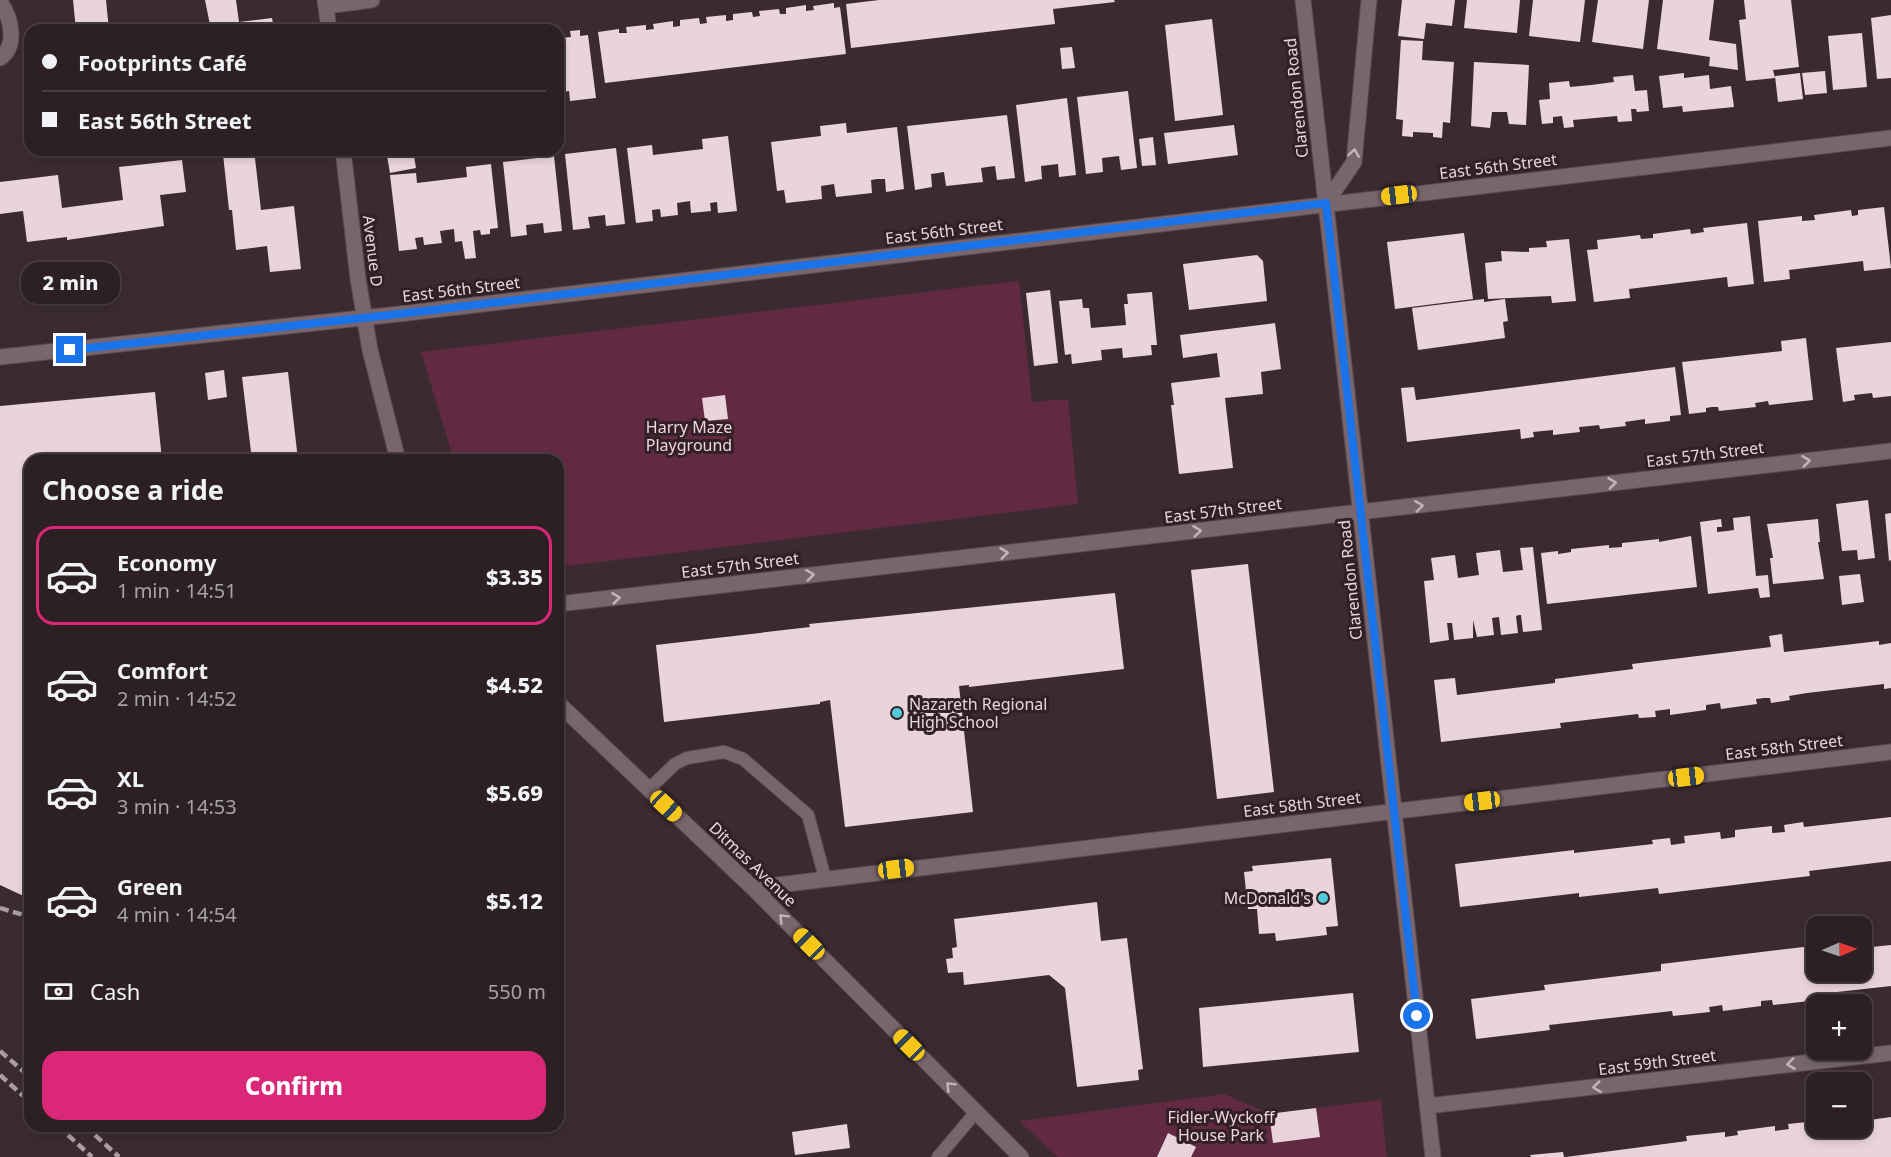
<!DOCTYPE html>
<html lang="en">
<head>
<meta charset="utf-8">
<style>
  body { margin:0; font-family:"Noto Sans",sans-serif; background:#34282d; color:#f1f3f6; height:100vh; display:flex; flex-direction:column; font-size:22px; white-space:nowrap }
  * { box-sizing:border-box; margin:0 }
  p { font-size:20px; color:#a6a3a7 }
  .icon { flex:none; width:33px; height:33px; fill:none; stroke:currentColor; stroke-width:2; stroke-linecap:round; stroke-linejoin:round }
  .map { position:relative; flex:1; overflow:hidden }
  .details { position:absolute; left:24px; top:454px; width:540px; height:678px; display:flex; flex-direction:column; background:#2c2025; border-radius:18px; box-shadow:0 3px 9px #0003,0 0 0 2px #483e42 }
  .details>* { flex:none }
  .hud { position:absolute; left:24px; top:24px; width:540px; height:132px; border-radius:18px; box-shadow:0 3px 9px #0003,0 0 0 2px #483e42; display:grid; align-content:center; height:132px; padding:0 18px; background:#2c2025 }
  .needle { width:39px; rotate:88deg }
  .controls { position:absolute; left:1806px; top:916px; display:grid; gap:12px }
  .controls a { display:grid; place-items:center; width:66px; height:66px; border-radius:12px; background:#2c2025; box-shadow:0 3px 9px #0003,0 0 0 2px #483e42; font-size:30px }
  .end { position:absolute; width:27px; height:27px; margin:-14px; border:8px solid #1a73e8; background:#fff; box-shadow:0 0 0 3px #fff }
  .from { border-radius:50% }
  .bubble { position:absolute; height:42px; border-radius:18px; background:#2c2025; box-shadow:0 3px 9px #0003,0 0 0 2px #483e42; font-size:20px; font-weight:800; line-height:42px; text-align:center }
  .car { position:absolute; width:18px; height:36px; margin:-18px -9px; border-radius:8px; box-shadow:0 0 4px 2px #0007; background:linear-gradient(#f5c518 24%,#345 0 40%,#f5c518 0 76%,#345 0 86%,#f5c518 0) }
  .hud b { display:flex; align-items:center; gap:21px; height:57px; font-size:22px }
  .hud b+b { border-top:2px solid #483e42 }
  .hud i { width:15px; height:15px; background:#f1f3f6 }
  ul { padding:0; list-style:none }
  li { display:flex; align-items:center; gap:18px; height:99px; margin:0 12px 9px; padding:0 6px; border:3px solid transparent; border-radius:18px }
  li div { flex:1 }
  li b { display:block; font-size:22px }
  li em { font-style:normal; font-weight:800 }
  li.on { border-color:#db2777 }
  li>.icon { width:54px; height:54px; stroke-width:1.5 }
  h2 { padding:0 18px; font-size:27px; line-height:72px }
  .pay { display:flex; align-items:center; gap:15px; height:66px; padding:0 18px; font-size:22px }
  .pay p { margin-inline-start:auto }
  .cta { display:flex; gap:12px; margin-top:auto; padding:12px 18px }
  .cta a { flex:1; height:69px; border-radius:18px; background:#db2777; color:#fff; font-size:24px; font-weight:800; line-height:69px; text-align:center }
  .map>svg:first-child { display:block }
  .green { fill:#622a42 }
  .building { fill:#ead4dc }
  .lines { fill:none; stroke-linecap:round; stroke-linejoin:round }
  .service-casing { stroke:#584a50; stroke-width:14 }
  .minor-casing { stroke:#584a50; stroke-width:17 }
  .tertiary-casing { stroke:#584a50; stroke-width:17 }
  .service { stroke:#79666d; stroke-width:12 }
  .minor { stroke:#79666d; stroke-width:15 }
  .tertiary { stroke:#79666d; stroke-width:15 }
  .rail { stroke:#aa9ea2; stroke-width:4.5; stroke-dasharray:9 4.5; stroke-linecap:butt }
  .oneway { stroke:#c3b6bb }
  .route { stroke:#1a73e8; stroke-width:8 }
  .poi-dot { fill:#52cbd8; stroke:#312127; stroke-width:2 }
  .labels { text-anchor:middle; stroke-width:6; stroke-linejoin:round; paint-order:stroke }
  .street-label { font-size:16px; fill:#e3d8dc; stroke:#312127 }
  .park-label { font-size:16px; fill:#efd4de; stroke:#312127 }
  .poi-label { font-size:16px; fill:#e3d8dc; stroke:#312127; text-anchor:start }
</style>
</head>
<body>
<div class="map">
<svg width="1891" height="1157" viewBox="0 0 1891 1157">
  <rect width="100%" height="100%" fill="#3b2b31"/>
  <!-- green -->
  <path class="green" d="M1019,281l13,121 36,-3 10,105 -520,63v-107h-104l-33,-108z
    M1224,1094l46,20 111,-14 6,57h-329l-39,-36z"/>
  <!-- building -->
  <path class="building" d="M73,0h33l3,30h-33z
    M205,0h31l3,22 33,-4 2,12h-63z
    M879,0h235l1,2 -62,7 2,15 -204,24 -5,-44z
    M1402,0h53l-3,26 -26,-3 -2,16 -26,-3z
    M1467,0h53l-3,33 -53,-5z
    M1533,0h52l-5,42 -51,-6z
    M1598,0h51l-6,49 -51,-7z
    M1663,0h51l-5,40 27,4 2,26 -29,-4 1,-9 -53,-8z
    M1744,0h47l8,67 -26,3 2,8 -29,3 -7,-61 7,-1z
    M834,3v5l6,-1 6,47 -241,29 -7,-51 21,-3v4h8l-1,-6 20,-2v5l8,-1 -1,-5 20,-3v6l7,-1v-6l19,-2 1,6 7,-1 -1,-6 20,-2v6l7,-1v-6l19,-2 1,5 7,-1 -1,-5 20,-2 1,5h6v-6l20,-3v6l8,-1 -1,-4z
    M1891,15v63l-14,1 -6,-61z
    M1212,19l11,96 -48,6 -10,-96z
    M580,30v6l8,-1 8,63 -26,3 -1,-10 -11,2v-55l13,-1 -1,-6z
    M1862,33l5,54 -34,3 -5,-54z
    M1401,40l22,1 -1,19 32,2 -4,61 -7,-1 -1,16 -9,-1v-4l-20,-1v5l-11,-1 1,-16 -7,-1z
    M1072,47l3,21 -13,1 -2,-21z
    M1474,62l55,3 -3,60 -17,-1 -2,-12h-15l-2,16 -19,-2z
    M1825,71l2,22 -22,2 -3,-22z
    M1684,73v5l25,-3 1,14 21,-3 3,21 -51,5 -1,-6 -19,2 -4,-32z
    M1800,73l3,26 -25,3 -3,-26z
    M1633,75l2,16 12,-1 2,21 -12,1 -1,-3h-5l1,12 -14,1 -1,-6 -44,4 1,7 -10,1 -2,-12 -9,1v6l-11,1 -3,-24 11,-1 -1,-16 20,-2 1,6 21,-2 23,-3 -1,-5z
    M1128,91l9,77 -16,2 -2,-14 -17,2 1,14 -17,2 -9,-77z
    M1067,98l9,77 -17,2 -1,-13 -17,2 1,13 -17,3 -9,-77z
    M1007,115l8,63 -18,2 -2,-14 -8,1 -6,1 2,14 -37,4 -2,-14 -6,1 -7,1 1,13 -17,3 -8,-64z
    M846,123l1,10 50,-6 7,62 -18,3 -1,-13h-8l-6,1 1,13 -36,4 -2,-13 -13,2 1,13 -36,4 -2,-13 -7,1 -6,-49 50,-6 -1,-10z
    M1234,125l4,30 -70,9 -4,-31z
    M728,136l9,75 -19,2 -1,-11 -7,1 1,8 -20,2 -1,-12 -13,2 1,12 -17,2 -1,-8 -8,1 1,11 -17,2 -9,-75 25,-3 1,10 50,-6 -1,-10z
    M1153,137l3,28 -14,1 -3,-27z
    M616,148l9,76 -19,2 -1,-11 -17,2 2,11 -17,2 -8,-76z
    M225,150h29l7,60 33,-4 7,63 -31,3 -3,-26 -31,4 -4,-40h-3l-6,-56h2z
    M386,150h27l3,18 -26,5z
    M554,156l8,75 -18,2 -1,-10 -17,2 1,10 -16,2 -8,-75z
    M182,160l4,32 -26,3 4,31 -97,14v-3l-40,5 -4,-31 -23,3v-32l58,-7 4,33 61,-8 -4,-33z
    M491,164l7,64 -8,1v5l-9,1 -1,-5 -7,1 3,27 -11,1 -3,-18 -7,1 -1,-13 -14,2 2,12 -18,2 -1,-8 -8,1 2,11 -18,2 -9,-76 26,-2 1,10 50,-6 -1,-10z
    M1884,207l7,61 -27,3 -1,-10 -74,9 1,9 -26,3 -6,-61 44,-5v5l13,-1 -1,-5 37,-5 1,6 6,-1v-5z
    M1747,223l7,61 -26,3 -1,-10 -98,12 1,9 -36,4 -7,-52 11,-1 -1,-9 43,-5 1,4 12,-1v-4l37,-5 1,5 13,-2 -1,-4z
    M1464,233l9,66 -78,10 -8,-67z
    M1569,239l7,62 -24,2 -1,-7 -63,3 -3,-36 17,-2 -1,-10 28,1v-4l18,-1 -1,-6z
    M1257,255l6,6 4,40 -78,9 -6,-46z
    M1050,290l8,73 -24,3 -8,-73z
    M1152,292l5,53h-6l1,10 -29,3 -1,-10 -21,2 1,10 -30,4 -1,-10 -6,1 -6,-54 23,-2 1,9h6l2,20 35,-3 -2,-21h4l-1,-10z
    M1484,299v3l21,-3 3,22 -5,1 2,16 -87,12 -6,-42z
    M1275,323l6,46 -20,3 2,22 -38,4 8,70 -54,6 -8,-69h3l-3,-22 49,-6 -3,-24 -34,5 -3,-23z
    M1806,338l7,62 -44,5 -1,-4 -6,1 -7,1 1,4 -37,4 -1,-4h-6l-6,1v4l-17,2 -7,-52 100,-11 -1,-10z
    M1891,342v54l-18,2 -1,-5 -18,2 1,5 -12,2 -7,-54z
    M1675,367l6,48 -11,1v5l-25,3v-5l-20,3 1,4 -26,3 -1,-4 -9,1 -11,1 1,5 -27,3v-5l-20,2 1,5 -13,2 -1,-10 -113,13 -6,-54 13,-1 2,13z
    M224,370l3,27 -19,3 -3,-27z
    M288,372l10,88h-46l-10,-83z
    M155,392l7,68h-132v439l-30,-14v-479z
    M725,395l3,24 -23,2 -3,-23z
    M1868,500l7,58 -17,2 -1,-10 -15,1 -6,-47z
    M1891,513v47l-2,1 -4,-47z
    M1750,516l6,60 12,-1 2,22 -10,1 -2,-10 -50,6 -8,-72 21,-3 1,8h-5v5l10,-1 7,-1 -1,-12z
    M1818,519l2,23h-2l6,37 -51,5 -3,-26h3l-6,-34z
    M1691,536l6,51 -150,17 -6,-51 17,-2v3l7,-1 6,-1v-3l38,-4v3l13,-1v-4l37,-4v3z
    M1533,547l9,83 -19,2 -2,-17h-2l-3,1 2,17 -17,2 -2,-18 -7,1 2,17 -17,2 -4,-17v18l-19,2 -2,-17h-5l2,17 -19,3 -6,-62 10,-1 -3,-22 24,-3 3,23 21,-3 -3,-22 24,-3 3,22 20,-2 -3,-22z
    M1248,564l26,228 -57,7 -26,-229z
    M1860,574l4,28 -22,3 -3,-29z
    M1115,593l9,76 -155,18v-2l-10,1 14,126 -128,15 -15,-127 -10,2v2l-156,18 -8,-77 154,-18 -1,-3z
    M1782,634l2,18 95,-11v4l12,-2v45l-7,1v-5l-77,9 -18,3 1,4 -19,3 -1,-5h-6l-8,1 1,5 -36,5 -1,-6 -14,2v5l-36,5v-6l-15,2 1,6 -17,1 -1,-4 -78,9 1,5 -120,14 -7,-62 21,-2 2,17 98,-12v-4l78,-10 -1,-5 139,-17 -2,-11z
    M1891,817v44l-82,10 1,5 -151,18 -1,-6 -79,9v-4l-119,14 -5,-43 119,-14v3l79,-9 -1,-4 18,-2 1,7 14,-2 -1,-7 36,-4 1,7 14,-2v-7l37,-4v7l13,-1 -1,-7 19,-3 1,5z
    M1331,858l7,68 -12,1 1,8 -51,6 -1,-8 -16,1 -2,-25h-9l-4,-37 9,-1 -1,-5z
    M1097,902l4,39 26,-3 16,131 -5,1 1,10 -62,7 -12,-99 -16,-13 -85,10 -1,-13 -15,1 -2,-14 7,-1 -1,-10 5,-1 -3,-28z
    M1891,945v41l-81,9v6l-37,4 -1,-5 -11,1v5l-38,5 -1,-6 -6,1 -7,1 1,5 -37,4 -1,-5 -123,14 1,5 -74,9 -5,-40 74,-9 -1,-5 117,-14v-7l151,-18 1,8h3v18h46v-24z
    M1353,993l6,59 -156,15 -4,-59z
    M1316,1108l4,29 -47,6 -4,-29z
    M1891,1117v40h-325l121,-16 -1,-5 39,-4v5l13,-2 -1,-4 38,-5v5l14,-2 -1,-5 28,-3v7h46v-7z
    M847,1124l3,24 -55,7 -3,-23z
    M1168,1133l28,14 -5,10h-34z
    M1563,1152l1,5h-33l-1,-2z"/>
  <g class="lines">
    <defs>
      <path id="service" d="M649,789l26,-25 12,-6 37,-6 19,7 65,56 17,63
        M938,1157l38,-45"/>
      <path id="minor" d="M325,0l4,30
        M1303,0l130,1157
        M0,2c11,15 18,44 0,56
        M326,6l46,-6
        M343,150l15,129 12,71 28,110
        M0,357l399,-43 1492,-176
        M558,604l1333,-153
        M558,703l195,185 268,269
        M753,888l1138,-136
        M1427,1106l464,-53"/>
      <path id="tertiary" d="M1326,203l28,-41 15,-162"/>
    </defs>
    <!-- service casing -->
    <use href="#service" class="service-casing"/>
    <!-- minor casing -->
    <use href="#minor" class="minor-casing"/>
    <!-- tertiary casing -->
    <use href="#tertiary" class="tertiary-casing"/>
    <!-- service -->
    <use href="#service" class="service"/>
    <!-- minor -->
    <use href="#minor" class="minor"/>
    <!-- tertiary -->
    <use href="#tertiary" class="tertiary"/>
    <!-- rail -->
    <path class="rail" d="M0,908l30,9
      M0,1051l30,26
      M0,1075l30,27
      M58,1126l34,31
      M85,1126l34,31"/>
  </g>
  <!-- one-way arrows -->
  <defs><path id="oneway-chevron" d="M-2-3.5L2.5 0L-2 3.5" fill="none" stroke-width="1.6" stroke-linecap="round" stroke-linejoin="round" transform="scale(1.5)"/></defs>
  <g class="oneway">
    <use href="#oneway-chevron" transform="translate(1354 153) rotate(-82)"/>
    <use href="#oneway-chevron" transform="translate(1806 461) rotate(-7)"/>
    <use href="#oneway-chevron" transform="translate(1612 483) rotate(-7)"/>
    <use href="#oneway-chevron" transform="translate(1419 506) rotate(-7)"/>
    <use href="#oneway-chevron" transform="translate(1197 531) rotate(-7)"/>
    <use href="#oneway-chevron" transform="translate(1004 553) rotate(-7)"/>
    <use href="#oneway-chevron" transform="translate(810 575) rotate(-7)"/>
    <use href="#oneway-chevron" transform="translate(616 598) rotate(-7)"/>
    <use href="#oneway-chevron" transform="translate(783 918) rotate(-135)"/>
    <use href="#oneway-chevron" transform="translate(1791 1064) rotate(173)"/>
    <use href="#oneway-chevron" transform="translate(950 1086) rotate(-135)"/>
    <use href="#oneway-chevron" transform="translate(1597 1087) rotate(173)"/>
  </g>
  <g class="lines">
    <!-- route -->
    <path class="route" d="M70,350l329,-36 927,-111 91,813"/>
  </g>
  <!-- markers -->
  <g class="poi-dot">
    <circle cx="897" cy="713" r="6"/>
    <circle cx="1323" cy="898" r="6"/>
  </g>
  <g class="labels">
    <!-- street labels -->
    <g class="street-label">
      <text transform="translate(1296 98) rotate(-96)" y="6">Clarendon Road</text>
      <text transform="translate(1498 166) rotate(-7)" y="6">East 56th Street</text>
      <text transform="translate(944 231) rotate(-7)" y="6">East 56th Street</text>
      <text transform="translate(373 251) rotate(83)" y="6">Avenue D</text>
      <text transform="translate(461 289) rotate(-7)" y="6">East 56th Street</text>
      <text transform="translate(1705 454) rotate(-7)" y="6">East 57th Street</text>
      <text transform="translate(1223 510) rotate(-7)" y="6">East 57th Street</text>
      <text transform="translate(740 565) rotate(-7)" y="6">East 57th Street</text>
      <text transform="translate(1350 580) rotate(-96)" y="6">Clarendon Road</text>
      <text transform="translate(1784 747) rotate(-7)" y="6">East 58th Street</text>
      <text transform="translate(1302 804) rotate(-7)" y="6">East 58th Street</text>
      <text transform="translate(753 864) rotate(44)" y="6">Ditmas Avenue</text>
      <text transform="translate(1657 1062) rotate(-7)" y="6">East 59th Street</text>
    </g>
    <!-- park labels -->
    <g class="park-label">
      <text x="689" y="433">Harry Maze<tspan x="689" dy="18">Playground</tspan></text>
      <text x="1221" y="1123">Fidler-Wyckoff<tspan x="1221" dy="18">House Park</tspan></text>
    </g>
    <!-- poi labels -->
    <g class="poi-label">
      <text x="909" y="710">Nazareth Regional<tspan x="909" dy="18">High School</tspan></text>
      <text x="1311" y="904" text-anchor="end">McDonald's</text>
    </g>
  </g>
</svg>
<div class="controls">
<a><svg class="needle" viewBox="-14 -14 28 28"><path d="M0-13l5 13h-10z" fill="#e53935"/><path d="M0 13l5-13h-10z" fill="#a6a3a7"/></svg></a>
<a>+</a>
<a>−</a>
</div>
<i class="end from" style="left:1417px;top:1016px"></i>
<i class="end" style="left:70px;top:350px"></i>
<div class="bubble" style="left:21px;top:262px;width:99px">2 min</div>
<i class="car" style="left:1399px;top:195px;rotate:263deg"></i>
<i class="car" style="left:1686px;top:777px;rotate:83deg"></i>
<i class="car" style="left:1482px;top:801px;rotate:263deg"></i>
<i class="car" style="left:666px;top:806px;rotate:133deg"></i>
<i class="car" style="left:896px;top:869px;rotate:83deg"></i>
<i class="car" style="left:809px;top:944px;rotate:315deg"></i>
<i class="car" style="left:909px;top:1045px;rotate:315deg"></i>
<div class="hud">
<b><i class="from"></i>Footprints Café</b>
<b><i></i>East 56th Street</b>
</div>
<section class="details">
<h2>Choose a ride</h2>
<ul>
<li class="on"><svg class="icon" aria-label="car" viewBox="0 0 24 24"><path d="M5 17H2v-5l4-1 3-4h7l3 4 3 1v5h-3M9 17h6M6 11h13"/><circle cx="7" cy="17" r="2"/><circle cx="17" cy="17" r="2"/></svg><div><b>Economy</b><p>1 min · 14:51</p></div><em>$3.35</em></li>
<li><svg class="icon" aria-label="car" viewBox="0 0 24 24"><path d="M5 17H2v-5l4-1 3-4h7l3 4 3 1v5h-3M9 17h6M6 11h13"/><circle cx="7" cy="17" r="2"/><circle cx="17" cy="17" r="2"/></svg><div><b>Comfort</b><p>2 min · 14:52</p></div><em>$4.52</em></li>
<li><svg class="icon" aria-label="car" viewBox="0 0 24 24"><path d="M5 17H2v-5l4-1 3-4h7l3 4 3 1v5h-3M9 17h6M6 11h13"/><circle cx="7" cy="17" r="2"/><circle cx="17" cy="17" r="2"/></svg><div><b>XL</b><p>3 min · 14:53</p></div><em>$5.69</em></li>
<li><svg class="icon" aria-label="car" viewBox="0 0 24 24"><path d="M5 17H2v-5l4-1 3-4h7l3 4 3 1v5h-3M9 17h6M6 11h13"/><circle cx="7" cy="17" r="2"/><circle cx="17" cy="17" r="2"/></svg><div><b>Green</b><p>4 min · 14:54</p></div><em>$5.12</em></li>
</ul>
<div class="pay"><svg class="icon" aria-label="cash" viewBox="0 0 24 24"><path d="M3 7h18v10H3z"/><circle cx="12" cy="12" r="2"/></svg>Cash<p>550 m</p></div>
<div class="cta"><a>Confirm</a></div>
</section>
</div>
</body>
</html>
